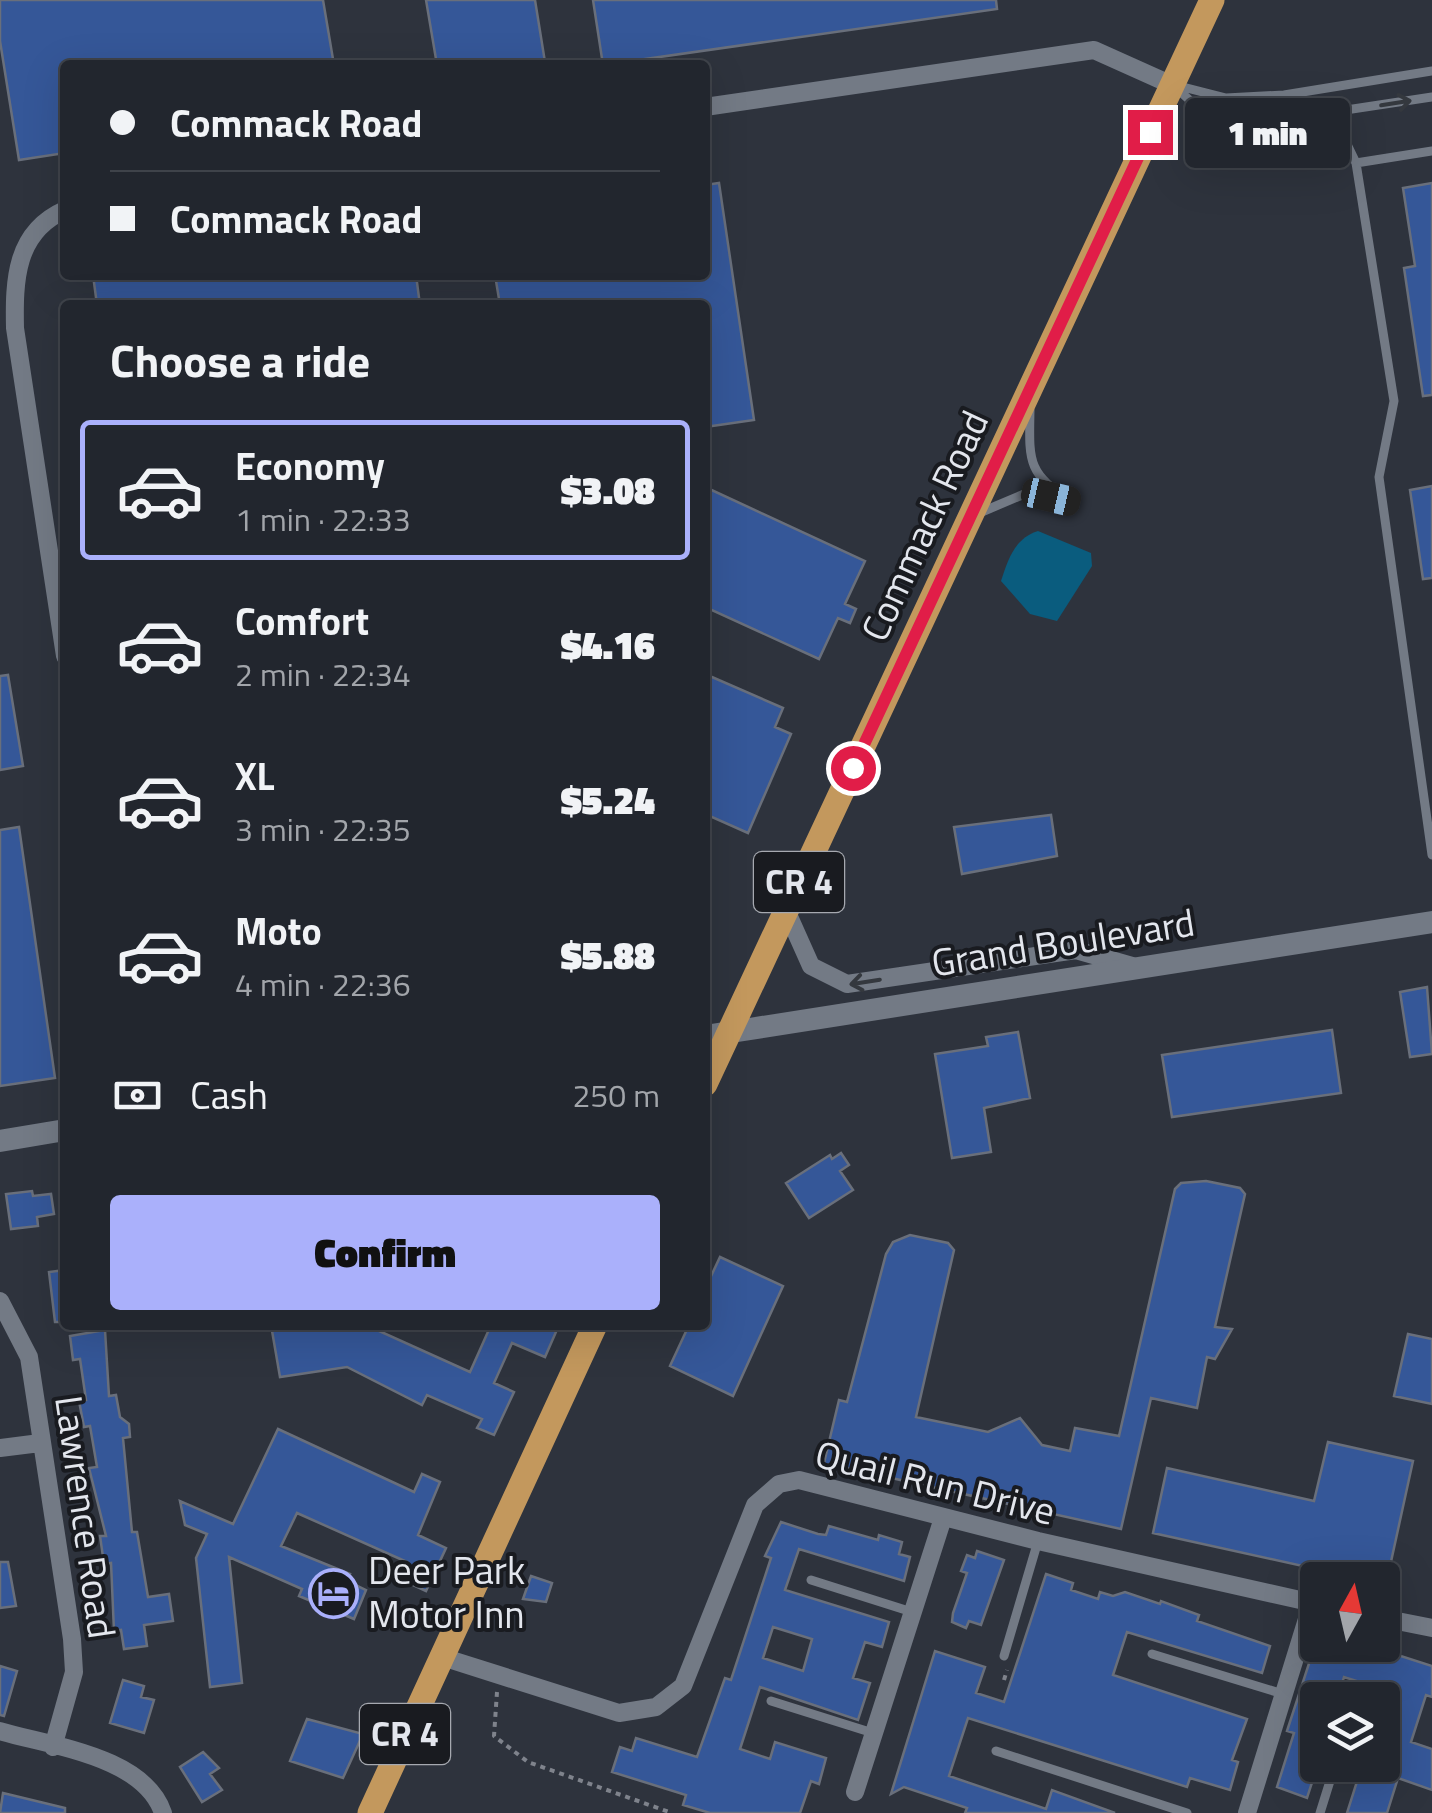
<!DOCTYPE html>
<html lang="en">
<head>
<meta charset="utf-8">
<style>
  body { margin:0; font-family:"Titillium Web",sans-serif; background:#2e323a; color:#f1f3f6; height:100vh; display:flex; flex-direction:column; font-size:38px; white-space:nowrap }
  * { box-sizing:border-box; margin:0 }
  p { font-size:32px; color:#a2a5aa }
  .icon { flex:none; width:55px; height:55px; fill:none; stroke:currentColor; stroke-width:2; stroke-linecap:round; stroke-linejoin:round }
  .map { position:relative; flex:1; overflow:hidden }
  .sheet { position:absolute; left:60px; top:300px; width:650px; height:1030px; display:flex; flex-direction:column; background:#22262e; border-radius:10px; box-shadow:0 10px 40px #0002,0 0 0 2px #3f434a }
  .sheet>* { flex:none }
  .hud { position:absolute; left:60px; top:60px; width:650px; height:220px; border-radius:10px; box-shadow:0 10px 40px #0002,0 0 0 2px #3f434a; display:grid; align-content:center; height:220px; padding:0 50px; background:#22262e }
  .needle { width:65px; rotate:8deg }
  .tools { position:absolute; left:1300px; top:1562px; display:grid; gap:20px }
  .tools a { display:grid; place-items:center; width:100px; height:100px; border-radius:10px; background:#22262e; box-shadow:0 10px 40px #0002,0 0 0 2px #3f434a; font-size:50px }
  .end { position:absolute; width:45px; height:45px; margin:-22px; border:12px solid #e11d48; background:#fff; box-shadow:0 0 0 5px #fff }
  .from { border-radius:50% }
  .bubble { position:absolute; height:70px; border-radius:10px; background:#22262e; box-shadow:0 10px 40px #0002,0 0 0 2px #3f434a; font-size:32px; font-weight:800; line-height:70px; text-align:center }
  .car { position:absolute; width:30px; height:60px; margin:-30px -15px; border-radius:12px; box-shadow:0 0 8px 2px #0007; background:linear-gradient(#222 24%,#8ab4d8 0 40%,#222 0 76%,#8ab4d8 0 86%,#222 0) }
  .hud b { display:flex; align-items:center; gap:35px; height:95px; font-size:38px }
  .hud b+b { border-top:2px solid #3f434a }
  .hud i { width:25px; height:25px; background:#f1f3f6 }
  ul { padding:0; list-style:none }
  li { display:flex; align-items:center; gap:30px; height:140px; margin:0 20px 15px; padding:0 30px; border:5px solid transparent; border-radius:10px }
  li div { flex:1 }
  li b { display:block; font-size:38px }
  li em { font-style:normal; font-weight:800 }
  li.current { border-color:#aab0fb }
  li>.icon { width:90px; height:90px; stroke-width:1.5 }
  h2 { padding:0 50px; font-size:45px; line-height:120px }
  .pay { display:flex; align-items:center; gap:25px; height:110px; padding:0 50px; font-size:38px }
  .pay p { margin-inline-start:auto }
  .button { display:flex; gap:20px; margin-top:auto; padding:20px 50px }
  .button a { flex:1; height:115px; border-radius:10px; background:#aab0fb; color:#111; font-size:40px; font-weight:800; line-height:115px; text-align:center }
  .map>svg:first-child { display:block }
  .water { fill:#0a5c7e }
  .building { fill:#355798; stroke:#696f7b; stroke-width:2.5; fill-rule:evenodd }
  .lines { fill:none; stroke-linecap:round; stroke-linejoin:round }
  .path { stroke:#7f838c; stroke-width:4; stroke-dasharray:5 5; stroke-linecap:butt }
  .service { stroke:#737a85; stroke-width:9 }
  .minor { stroke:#737a85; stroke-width:18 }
  .tertiary { stroke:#737a85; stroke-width:22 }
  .primary { stroke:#c3985d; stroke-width:25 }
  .oneway { stroke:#34383e }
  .route { stroke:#e11d48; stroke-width:12 }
  .labels { text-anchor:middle; stroke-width:8; stroke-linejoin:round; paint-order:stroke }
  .shield { fill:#191b20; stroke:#a6a9b0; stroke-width:2.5 }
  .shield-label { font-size:35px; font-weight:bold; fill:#e3e6ed }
  .street-label { font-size:38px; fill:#e3e6ed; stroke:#191b20 }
  .poi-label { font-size:38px; fill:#e3e6ed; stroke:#191b20; text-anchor:start }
</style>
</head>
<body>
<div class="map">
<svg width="1432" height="1813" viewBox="0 0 1432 1813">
  <rect width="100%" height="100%" fill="#2e333d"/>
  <!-- water -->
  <path class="water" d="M1038,531l53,22 1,13 -35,55 -27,-7 -29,-33c7,-22 14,-43 37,-50z"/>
  <!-- building -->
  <path class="building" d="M0,0h323l11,65h-269v88l-46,7 -19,-119z
    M426,0h109l10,62 -108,3z
    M593,0h403l1,9 -394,56z
    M719,183l35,237 -49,7v-122h-205l-5,-30h210v-90z
    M1432,183v212l-9,1 -19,-128 11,-2 -12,-78z
    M93,275h323l4,30h-323z
    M1432,486v92l-9,1 -13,-89z
    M705,487l160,74 -20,43 11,5 -6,14 -12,-5 -19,41 -114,-52z
    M705,674l78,34 -8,19 16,7 -43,99 -43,-19z
    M8,675l15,91 -23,4v-94z
    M1051,815l6,41 -95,18 -8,-47z
    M19,827l36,251 -55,8v-256z
    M1427,987l5,67 -22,3 -10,-65z
    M1332,1030l9,63 -169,24 -10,-62z
    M1018,1032l12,66 -46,10 7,44 -39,6 -17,-104 53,-8 -2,-9z
    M841,1153l8,12 -9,6 13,19 -44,28 -23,-35 44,-28 2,4z
    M1206,1181l34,7 5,6 -30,133 17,2 -17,30 -8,-2 -10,51 -46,-10 -30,131 -297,-66 15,-63 8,2 39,-148 7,-12 17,-7 38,8 6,7 -38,167 72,15 32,-14 22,27 28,6 5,-23 44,8 56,-247 6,-6z
    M32,1191l1,5 18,-2 3,20 -17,3 1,9 -27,3 -5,-35z
    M720,1257l63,29 -50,110 -63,-30 19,-41h16v-36z
    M65,1270v52h-10l-6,-50z
    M271,1325h95l104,47 21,-47h68l-14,32 -33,-14 -18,40 20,9 -20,43 -17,-7 5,-9 -55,-24 -5,10 -75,-38 -67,10z
    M105,1330l4,66 7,-1 4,22 9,7 1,13 -7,1 9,94h5l11,65 21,-3 4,27 -29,4 3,21 -23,3 -3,-19 -7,1 -3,-68 -7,1 -4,-28h6l-17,-68 8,-1 -7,-41 -6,1 -5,-26 7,-1 -6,-41 -7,1 -3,-24z
    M1408,1334l24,5v65l-38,-8z
    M278,1429l136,63 8,-18 18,8 -22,53 28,13 -20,43 -26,-12 7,-17 -110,-49 -16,33 69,28 -3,7 19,9 -12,29 -55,-23 3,-7 -73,-32 13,126 -32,4 -14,-129 11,-24 -22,-9 -5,-24 53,23z
    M1328,1442l85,19 -26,119h-21l-213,-47 14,-65 147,33z
    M781,1522l37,12 8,1 3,-9 49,14 1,-5 23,7 -3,12 11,3 -6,24 -105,-32 -14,41 104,32 -7,25 -17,-5 -12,36 17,5 -12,37 -98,-33 -20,62 30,10 5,-17 51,16 -7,26 -8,-3 -11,32h-90l-27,-8 3,-10 -74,-23 8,-25 12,4 4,-13 61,19 28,-79 6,2 40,-122 -6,-2zM773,1627l39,12 -9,32 -40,-13z
    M977,1551l27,9 -23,65 -12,-4 -3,7 -14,-6 1,-9 14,-40 -6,-2 6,-16 8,3z
    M0,1562h8l8,44 -16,2z
    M1046,1574l27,9 -2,7 27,9 2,-7 13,4 12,-4 35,12 1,-3 38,14 -2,6 73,25 -8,27 -135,-41 -14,43 134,44 -15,41 6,2 -8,28 -40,-12 -3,9 -219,-69 -19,58 97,33 6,-19 63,23h-150l2,-5 -63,-21 -13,7 44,-143 50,16 -9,26 28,9z
    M531,1576l21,7 -6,19 -23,-3z
    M1315,1645l61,3 56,18v31l-6,-2 -15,47 21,7v41l-34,-12 -11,35h-40l13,-41 5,-7h17v-76l-38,-12 -7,23h-19v64l-11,34 -30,-11 17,-54 -7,-2z
    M0,1666l17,5 -13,45 -4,-1z
    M123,1680l21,6 -3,11 13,3 -10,33 -34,-10z
    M307,1719l56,15 -20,44 -53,-17z
    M203,1752l16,16 -9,6 12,16 -20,12 -22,-35z
    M3,1793l62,15v5h-65z"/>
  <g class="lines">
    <!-- path -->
    <path class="path" d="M1004,1680l3,-10
      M497,1692l-3,44 34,26 144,51
      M1355,1700l3,-14"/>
    <!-- service -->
    <path class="service" d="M1175,85l51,13 58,-3 148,-24
      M1174,86l32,29 54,8 172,-26
      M1316,118l27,18 13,27
      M1432,151l-76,12 38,238 -15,76 53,378
      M1030,410c-1,52 -3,64 43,92
      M977,514l52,-22 32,7
      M811,1580l101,32
      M1152,1654l131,40
      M1004,1656l34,-115
      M771,1701l102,32
      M996,1751l191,62
      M1320,1813l15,-48"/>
    <!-- minor -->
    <path class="minor" d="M705,107l389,-57 78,35
      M65,210c-50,22 -51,71 -50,118l50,328
      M786,910l25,56 36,18 229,-34 56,16
      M0,1301l29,56 43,282 2,33 -21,75
      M0,1448l40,-5
      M1382,1618l50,10
      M439,1656l180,57 37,-6 27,-21 72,-181 24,-21 20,-4 239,61 280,63
      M0,1731c50,15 144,25 163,82
      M855,1792l88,-274
      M1247,1813l65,-210"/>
    <!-- tertiary -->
    <path class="tertiary" d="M705,1036l727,-114
      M0,1141l65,-11"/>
    <!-- primary -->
    <path class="primary" d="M705,1084l507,-1084
      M370,1813l225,-488"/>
  </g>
  <!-- one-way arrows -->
  <defs><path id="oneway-shaft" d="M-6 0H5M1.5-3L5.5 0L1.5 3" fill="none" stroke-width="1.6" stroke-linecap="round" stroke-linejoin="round" transform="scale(2.5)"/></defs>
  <g class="oneway">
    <use href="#oneway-shaft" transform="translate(1396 103) rotate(-9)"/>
    <use href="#oneway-shaft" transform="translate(865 982) rotate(171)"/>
  </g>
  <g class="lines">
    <!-- route -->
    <path class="route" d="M853,768l297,-636"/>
  </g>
  <!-- icons -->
  <defs>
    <symbol id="hotel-ring" viewBox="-11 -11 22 22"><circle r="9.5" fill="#191b20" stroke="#aab0fb" stroke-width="1.5"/><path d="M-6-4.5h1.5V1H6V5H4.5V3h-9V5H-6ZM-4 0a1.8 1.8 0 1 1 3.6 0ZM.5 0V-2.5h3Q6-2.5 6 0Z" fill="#aab0fb"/></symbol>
  </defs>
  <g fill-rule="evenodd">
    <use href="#hotel-ring" x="306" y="1566" width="55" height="55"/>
  </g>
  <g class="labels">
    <!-- shield labels -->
    <g class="shield">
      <rect x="754" y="852" width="90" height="60" rx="8"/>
      <rect x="360" y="1704" width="90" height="60" rx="8"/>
    </g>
    <g class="shield-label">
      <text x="799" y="894">CR 4</text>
      <text x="405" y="1746">CR 4</text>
    </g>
    <!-- street labels -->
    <g class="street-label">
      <text transform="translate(925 526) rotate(-65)" y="13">Commack Road</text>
      <text transform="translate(1063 943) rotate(-9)" y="13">Grand Boulevard</text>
      <text transform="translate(935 1483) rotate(14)" y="13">Quail Run Drive</text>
      <text transform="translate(85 1517) rotate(82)" y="13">Lawrence Road</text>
    </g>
    <!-- poi labels -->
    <g class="poi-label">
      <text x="368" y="1584">Deer Park<tspan x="368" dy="44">Motor Inn</tspan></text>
    </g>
  </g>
</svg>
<div class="tools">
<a><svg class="needle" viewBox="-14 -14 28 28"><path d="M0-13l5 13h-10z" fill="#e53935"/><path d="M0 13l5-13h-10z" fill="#a2a5aa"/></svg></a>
<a><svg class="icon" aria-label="layers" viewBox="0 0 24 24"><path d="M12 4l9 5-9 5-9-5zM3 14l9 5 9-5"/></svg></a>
</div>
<i class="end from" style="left:853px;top:768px"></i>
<i class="end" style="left:1150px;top:132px"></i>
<div class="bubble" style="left:1185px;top:98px;width:165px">1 min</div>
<i class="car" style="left:1051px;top:497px;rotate:103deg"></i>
<div class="hud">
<b><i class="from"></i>Commack Road</b>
<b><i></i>Commack Road</b>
</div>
<section class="sheet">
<h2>Choose a ride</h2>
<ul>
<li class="current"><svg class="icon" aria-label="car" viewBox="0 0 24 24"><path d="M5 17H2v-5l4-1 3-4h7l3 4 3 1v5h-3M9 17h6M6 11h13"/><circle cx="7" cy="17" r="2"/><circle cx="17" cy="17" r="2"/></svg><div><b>Economy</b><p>1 min · 22:33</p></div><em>$3.08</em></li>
<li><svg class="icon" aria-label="car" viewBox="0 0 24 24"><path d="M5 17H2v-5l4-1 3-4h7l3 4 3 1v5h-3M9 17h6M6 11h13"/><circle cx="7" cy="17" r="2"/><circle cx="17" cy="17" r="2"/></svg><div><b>Comfort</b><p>2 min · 22:34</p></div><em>$4.16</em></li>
<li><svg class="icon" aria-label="car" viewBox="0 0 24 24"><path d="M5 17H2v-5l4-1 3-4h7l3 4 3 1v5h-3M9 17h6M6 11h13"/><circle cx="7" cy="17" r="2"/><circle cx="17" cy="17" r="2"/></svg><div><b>XL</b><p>3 min · 22:35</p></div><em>$5.24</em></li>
<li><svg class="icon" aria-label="car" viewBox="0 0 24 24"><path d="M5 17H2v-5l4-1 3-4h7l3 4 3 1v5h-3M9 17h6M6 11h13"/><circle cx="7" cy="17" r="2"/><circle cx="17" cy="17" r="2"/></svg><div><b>Moto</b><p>4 min · 22:36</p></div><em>$5.88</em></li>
</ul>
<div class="pay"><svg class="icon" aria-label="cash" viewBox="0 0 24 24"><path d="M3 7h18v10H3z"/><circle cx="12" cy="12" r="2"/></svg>Cash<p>250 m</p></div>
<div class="button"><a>Confirm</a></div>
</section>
</div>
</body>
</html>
